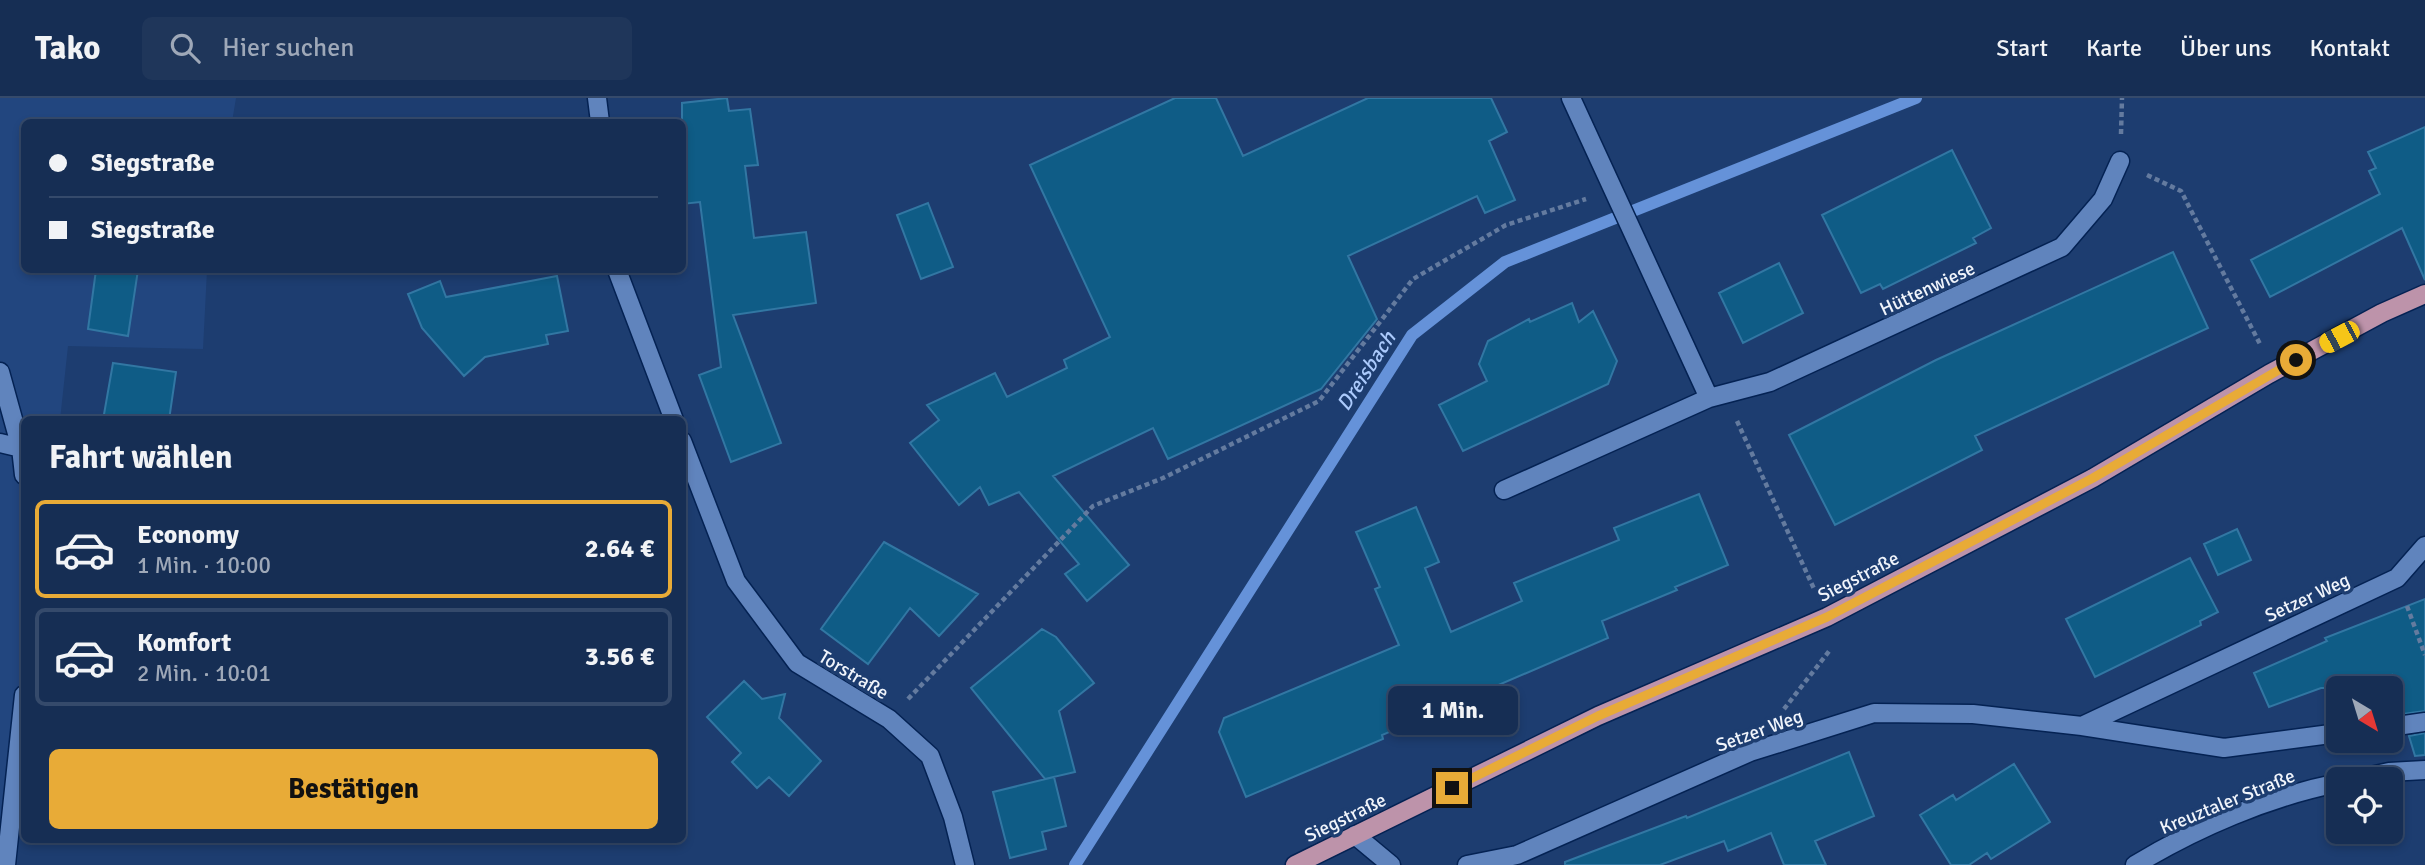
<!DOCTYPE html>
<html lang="de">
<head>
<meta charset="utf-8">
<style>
  body { margin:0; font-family:Signika,sans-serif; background:#1f365a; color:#f1f3f6; height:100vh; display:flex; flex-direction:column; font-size:26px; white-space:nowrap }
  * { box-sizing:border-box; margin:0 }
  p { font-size:23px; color:#9ea8b8 }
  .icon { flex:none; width:38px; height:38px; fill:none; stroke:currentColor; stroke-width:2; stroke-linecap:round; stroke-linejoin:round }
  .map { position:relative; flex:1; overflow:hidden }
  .side { position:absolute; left:21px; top:318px; width:665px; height:427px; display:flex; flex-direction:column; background:#162e54; border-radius:10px; box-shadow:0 4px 10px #0003,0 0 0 2px #354a6b }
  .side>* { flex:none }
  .hud { position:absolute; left:21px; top:21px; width:665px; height:154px; border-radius:10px; box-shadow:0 4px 10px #0003,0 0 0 2px #354a6b; display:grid; align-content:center; height:154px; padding:0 28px; background:#162e54 }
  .needle { width:46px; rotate:142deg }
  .controls { position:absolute; left:2326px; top:578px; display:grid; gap:14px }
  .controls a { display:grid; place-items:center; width:77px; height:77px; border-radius:10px; background:#162e54; box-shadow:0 4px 10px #0003,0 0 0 2px #354a6b; font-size:35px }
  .end { position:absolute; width:32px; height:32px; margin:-16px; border:9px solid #e8ab37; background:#111; box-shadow:0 0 0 4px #111 }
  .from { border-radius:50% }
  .bubble { position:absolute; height:49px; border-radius:10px; background:#162e54; box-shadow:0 4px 10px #0003,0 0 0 2px #354a6b; font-size:23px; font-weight:700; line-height:49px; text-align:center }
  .car { position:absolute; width:21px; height:42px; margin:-21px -10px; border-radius:9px; box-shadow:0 0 5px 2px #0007; background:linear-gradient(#f5c518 24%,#345 0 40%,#f5c518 0 76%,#345 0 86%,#f5c518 0) }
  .hud b { display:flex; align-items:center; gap:24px; height:66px; font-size:26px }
  .hud b+b { border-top:2px solid #354a6b }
  .hud i { width:18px; height:18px; background:#f1f3f6 }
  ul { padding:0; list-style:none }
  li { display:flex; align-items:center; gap:21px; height:98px; margin:0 14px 10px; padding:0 14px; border:4px solid #354a6b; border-radius:10px }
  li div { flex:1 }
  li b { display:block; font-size:26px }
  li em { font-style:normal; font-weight:700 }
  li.on { border-color:#e8ab37 }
  li>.icon { width:63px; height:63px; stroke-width:1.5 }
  h2 { padding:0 28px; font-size:32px; line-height:84px }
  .primary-button { display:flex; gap:14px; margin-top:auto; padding:14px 28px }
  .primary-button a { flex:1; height:80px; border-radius:10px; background:#e8ab37; color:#111; font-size:28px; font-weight:700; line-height:80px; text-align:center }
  header { display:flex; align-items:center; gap:42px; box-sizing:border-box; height:98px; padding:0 35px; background:#162e54; border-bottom:2px solid #354a6b }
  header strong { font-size:33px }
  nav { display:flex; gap:38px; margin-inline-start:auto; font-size:24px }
  .search { width:490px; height:63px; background:#1f365a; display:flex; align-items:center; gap:18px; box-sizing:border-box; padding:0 24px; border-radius:10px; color:#9ea8b8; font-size:26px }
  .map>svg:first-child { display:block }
  .built { fill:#22467f }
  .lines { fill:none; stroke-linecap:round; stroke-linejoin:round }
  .stream { stroke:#6592d9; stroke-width:12 }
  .building { fill:#0f5c86; stroke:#3277a3; stroke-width:2 }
  .minor-casing { stroke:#042253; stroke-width:21 }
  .tertiary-casing { stroke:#042253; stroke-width:21 }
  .primary-casing { stroke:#042253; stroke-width:21 }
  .path { stroke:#647b9f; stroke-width:4.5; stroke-dasharray:5 3.5; stroke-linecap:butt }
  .minor { stroke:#6084bd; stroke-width:18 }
  .tertiary { stroke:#6084bd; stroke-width:18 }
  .primary { stroke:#bd93aa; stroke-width:18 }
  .route { stroke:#e8ab37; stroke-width:9 }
  .labels { text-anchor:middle; stroke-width:7; stroke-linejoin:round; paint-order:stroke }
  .street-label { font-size:19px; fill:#f0f4fb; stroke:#1d3d70 }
  .water-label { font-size:21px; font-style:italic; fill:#abcafc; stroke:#1d3d70 }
</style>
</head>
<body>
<header>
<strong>Tako</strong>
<div class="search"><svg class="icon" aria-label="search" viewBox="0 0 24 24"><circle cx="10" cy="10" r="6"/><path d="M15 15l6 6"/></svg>Hier suchen</div>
<nav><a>Start</a><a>Karte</a><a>Über uns</a><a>Kontakt</a></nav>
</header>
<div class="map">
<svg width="2425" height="767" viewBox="0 0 2425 767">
  <rect width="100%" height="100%" fill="#1d3d70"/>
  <!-- built -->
  <path class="built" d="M0,0h236l-4,24h-208v148h183l-4,79 -135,-3 -8,74h-36v366l-7,79h-17z"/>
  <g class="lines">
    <!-- stream -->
    <path class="stream" d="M1075,767l337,-530 93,-73 411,-164"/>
  </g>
  <!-- building -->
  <path class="building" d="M727,0l2,13 21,-2 8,56 -13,1 9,72 52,-6 10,71 -83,12 48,128 -50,19 -32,-87 22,-8 -21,-165 -18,2v-101z
    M1175,0h41l27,58 125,-58h123l16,34 -18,9 26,59 -30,13 -8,-17 -129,60 29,63 -56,70 -153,70 -15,-31 -100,48 76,89 -42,36 -22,-27 14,-10 -60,-72 -30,13 -9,-18 -21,18 -49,-62 29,-23 -12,-15 68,-32 12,24 60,-29 -3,-8 46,-23 -80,-172z
    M2425,29v153l-23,-52 -132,69 -19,-37 129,-66 -11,-23 7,-3 -8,-16z
    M1952,52l39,78 -18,10 3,5 -93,46 -3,-5 -19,9 -39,-78z
    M928,105l25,64 -32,12 -24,-64z
    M2173,154l35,76 -233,108 7,14 -147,75 -46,-90 147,-75z
    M1779,165l24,50 -60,30 -24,-50z
    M96,172h42l-10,66 -40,-7z
    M557,178l11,55 -22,4 2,9 -63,13 -21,19 -42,-48 -14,-34 32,-13 6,16z
    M1572,205l7,19 14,-11 24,50 -9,23 -145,67 -24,-46 48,-24 -8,-17 9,-23 41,-22 1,3z
    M113,265l63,9 -7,48h-66z
    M1699,396l29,71 -53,22 2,3 -75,31 6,17 -226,97 1,4 -137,58 -27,-65 5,-14 175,-73 -24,-56 5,-2 -24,-55 60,-25 23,55 -14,6 26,64 71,-31 -8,-18 105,-43 -5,-12z
    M2237,431l14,31 -33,15 -14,-31z
    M884,444l94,52 -39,42 -29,-28 -42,56 -47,-35z
    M2190,460l28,54 -18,9 1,4 -106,52 -29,-58z
    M2425,501v112l-22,3 -11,-39 -29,13h-42l-52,19 -15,-34 73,-32 -2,-3z
    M1042,531l14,8 38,46 -35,28 16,61 -30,7 -74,-91z
    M744,583l18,18 23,-5 -6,24 42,43 -32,35 -20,-19 -12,11 -25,-26 9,-9 -34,-36z
    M2425,635v22l-10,1 -6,-20z
    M1849,654l25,64 -59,25 11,24h-42l-13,-32 -43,18 -4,-10 -64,24h-95v-3l121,-46 1,2z
    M2014,666l36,58 -59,37 -4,-6 -18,12h-18l-31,-50 33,-20 3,5z
    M1054,679l12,49 -24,6 4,17 -36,9 -17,-66z"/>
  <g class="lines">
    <defs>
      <path id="minor" d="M597,0l3,24
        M1571,0l138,300
        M617,172l57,150
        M0,274l21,76 3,27
        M682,343l54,140 61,82 92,56 41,37 23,61 12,48
        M0,345l21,5
        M1504,392l205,-92 61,-16 292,-135 41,-48 17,-38
        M2082,628l315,-148 28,-32
        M2390,629l35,-5
        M1355,737l36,30
        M6,767l18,-170
        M1467,767l50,-10 233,-103 124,-39 99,1 109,12 142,22 114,-15"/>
      <path id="tertiary" d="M2357,681l32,-7 36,-2
        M2135,767c61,-37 133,-68 203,-82"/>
      <path id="primary" d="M1295,767l303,-149 229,-99 266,-139 176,-104 113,-61 43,-19"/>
    </defs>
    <!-- minor casing -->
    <use href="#minor" class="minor-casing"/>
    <!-- tertiary casing -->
    <use href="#tertiary" class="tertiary-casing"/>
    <!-- primary casing -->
    <use href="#primary" class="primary-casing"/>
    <!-- path -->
    <path class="path" d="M2121,36l1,-36
      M2147,77l34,16 80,155
      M1737,323l78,170
      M2407,508l18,49
      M908,601l185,-193 70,-28 156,-77 94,-122 93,-54 80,-26
      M1784,611l46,-59"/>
    <!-- minor -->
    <use href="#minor" class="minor"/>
    <!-- tertiary -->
    <use href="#tertiary" class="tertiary"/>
    <!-- primary -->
    <use href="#primary" class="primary"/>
  </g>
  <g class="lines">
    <!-- route -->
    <path class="route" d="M1452,690l146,-72 229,-99 266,-139 203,-118"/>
  </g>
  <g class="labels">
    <!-- street labels -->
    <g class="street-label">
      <text transform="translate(1927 190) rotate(-25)" y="7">Hüttenwiese</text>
      <text transform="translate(1858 478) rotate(-27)" y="7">Siegstraße</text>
      <text transform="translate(2307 499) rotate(-25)" y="7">Setzer Weg</text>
      <text transform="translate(854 576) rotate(31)" y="7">Torstraße</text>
      <text transform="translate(1759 632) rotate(-20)" y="7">Setzer Weg</text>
      <text transform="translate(2227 703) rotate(-22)" y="7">Kreuztaler Straße</text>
      <text transform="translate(1345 719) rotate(-26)" y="7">Siegstraße</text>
    </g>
    <!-- water labels -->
    <g class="water-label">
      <text transform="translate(1366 273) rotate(-57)" y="7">Dreisbach</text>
    </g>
  </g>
</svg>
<div class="controls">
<a><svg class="needle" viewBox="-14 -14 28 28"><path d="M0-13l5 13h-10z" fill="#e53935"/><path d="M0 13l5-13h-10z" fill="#9ea8b8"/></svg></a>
<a><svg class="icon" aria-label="locate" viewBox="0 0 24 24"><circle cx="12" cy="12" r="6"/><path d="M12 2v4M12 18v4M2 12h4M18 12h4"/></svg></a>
</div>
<i class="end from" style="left:2296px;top:262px"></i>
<i class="end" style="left:1452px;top:690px"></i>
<div class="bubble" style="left:1388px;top:588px;width:130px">1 Min.</div>
<i class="car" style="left:2339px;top:239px;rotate:242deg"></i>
<div class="hud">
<b><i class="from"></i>Siegstraße</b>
<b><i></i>Siegstraße</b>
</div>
<section class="side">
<h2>Fahrt wählen</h2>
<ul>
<li class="on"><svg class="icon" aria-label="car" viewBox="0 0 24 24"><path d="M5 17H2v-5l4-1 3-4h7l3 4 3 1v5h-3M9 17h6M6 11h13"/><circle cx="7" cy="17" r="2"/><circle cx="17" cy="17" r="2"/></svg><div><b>Economy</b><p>1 Min. · 10:00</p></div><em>2.64 €</em></li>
<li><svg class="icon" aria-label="car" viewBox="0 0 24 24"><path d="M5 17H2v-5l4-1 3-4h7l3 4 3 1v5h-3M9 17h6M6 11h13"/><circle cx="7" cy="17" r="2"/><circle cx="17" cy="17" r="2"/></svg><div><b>Komfort</b><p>2 Min. · 10:01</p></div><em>3.56 €</em></li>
</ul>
<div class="primary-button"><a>Bestätigen</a></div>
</section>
</div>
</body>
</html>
